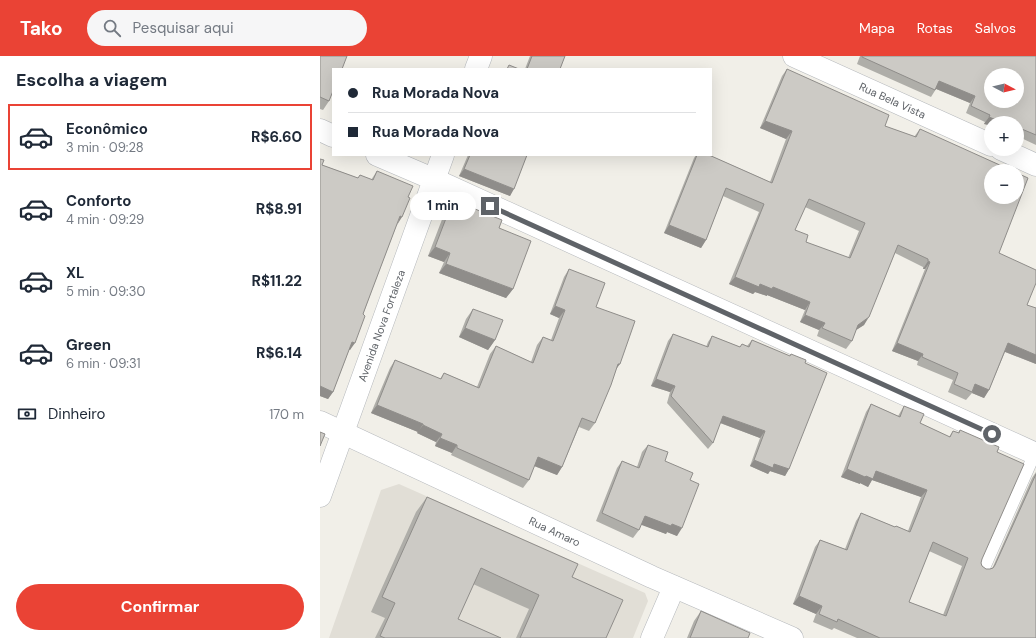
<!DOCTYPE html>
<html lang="pt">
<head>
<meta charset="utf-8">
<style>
  body { margin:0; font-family:"DM Sans",sans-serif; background:#f6f6f7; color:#1f2937; height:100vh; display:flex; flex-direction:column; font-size:15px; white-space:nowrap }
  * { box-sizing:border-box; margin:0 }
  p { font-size:13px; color:#747a83 }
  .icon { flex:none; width:22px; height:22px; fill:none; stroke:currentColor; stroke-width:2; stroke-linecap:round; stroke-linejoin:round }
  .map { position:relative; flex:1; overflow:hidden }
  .drawer { display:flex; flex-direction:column; background:#fff; width:320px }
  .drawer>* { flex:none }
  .top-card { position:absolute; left:12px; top:12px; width:380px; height:88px; border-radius:0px; box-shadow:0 4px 16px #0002; display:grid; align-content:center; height:88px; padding:0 16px; background:#fff }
  .needle { width:26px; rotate:97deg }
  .fabs { position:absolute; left:664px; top:12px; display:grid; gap:8px }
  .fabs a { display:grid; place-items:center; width:40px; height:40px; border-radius:50%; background:#fff; box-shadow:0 4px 16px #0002; font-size:20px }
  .end { position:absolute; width:18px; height:18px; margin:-9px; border:5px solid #5f6368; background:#fff; box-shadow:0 0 0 2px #fff }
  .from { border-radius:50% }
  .bubble { position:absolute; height:28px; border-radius:14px; background:#fff; box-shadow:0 4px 16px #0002; font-size:13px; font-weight:700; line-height:28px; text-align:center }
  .top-card b { display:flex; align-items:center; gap:14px; height:38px; font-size:15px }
  .top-card b+b { border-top:1px solid #e0e1e3 }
  .top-card i { width:10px; height:10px; background:#1f2937 }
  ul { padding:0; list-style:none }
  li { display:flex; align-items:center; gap:12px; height:66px; margin:0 8px 6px; padding:0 8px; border:2px solid transparent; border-radius:0px }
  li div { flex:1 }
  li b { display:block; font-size:15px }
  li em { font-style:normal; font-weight:700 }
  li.current { border-color:#ea4335 }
  li>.icon { width:36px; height:36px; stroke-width:1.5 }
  h2 { padding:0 16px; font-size:18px; line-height:48px }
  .pay { display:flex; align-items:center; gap:10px; height:44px; padding:0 16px; font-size:15px }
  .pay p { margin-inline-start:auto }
  .cta { display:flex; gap:8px; margin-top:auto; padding:8px 16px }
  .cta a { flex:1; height:46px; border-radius:24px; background:#ea4335; color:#fff; font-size:16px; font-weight:700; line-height:46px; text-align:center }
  header { display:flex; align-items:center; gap:24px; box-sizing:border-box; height:56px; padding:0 20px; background:#ea4335; color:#fff }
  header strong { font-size:19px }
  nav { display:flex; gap:22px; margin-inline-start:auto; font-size:14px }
  .search { width:280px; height:36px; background:#f6f6f7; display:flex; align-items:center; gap:10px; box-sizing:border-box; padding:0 14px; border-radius:22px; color:#747a83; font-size:15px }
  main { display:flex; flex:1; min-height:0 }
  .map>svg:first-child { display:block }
  .education { fill:#e1ded6 }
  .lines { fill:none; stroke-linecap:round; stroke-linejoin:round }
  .lane-casing { stroke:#b5b8bc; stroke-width:13 }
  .street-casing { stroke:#b5b8bc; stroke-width:23 }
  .lane { stroke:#fff; stroke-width:12 }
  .street { stroke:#fff; stroke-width:22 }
  .wall { fill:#afaea9; fill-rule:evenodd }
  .shaded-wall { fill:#8f8d8a }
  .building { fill:#cccac5; stroke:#8f8d8a; fill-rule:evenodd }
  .route { stroke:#5f6368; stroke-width:5 }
  .labels { text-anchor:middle; stroke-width:3; stroke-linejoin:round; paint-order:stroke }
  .street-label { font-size:11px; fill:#5f6368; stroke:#fff }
</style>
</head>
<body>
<header>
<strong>Tako</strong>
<div class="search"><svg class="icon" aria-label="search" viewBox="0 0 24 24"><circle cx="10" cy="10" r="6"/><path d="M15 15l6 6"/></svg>Pesquisar aqui</div>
<nav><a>Mapa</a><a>Rotas</a><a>Salvos</a></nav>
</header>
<main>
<section class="drawer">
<h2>Escolha a viagem</h2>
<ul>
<li class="current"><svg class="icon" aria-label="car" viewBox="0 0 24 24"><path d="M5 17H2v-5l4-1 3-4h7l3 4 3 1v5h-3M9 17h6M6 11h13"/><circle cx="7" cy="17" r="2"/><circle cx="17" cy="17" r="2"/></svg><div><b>Econômico</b><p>3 min · 09:28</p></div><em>R$6.60</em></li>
<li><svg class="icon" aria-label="car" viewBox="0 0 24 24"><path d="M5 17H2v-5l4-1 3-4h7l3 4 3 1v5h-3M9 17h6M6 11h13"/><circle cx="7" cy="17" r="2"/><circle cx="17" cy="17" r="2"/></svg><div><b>Conforto</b><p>4 min · 09:29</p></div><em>R$8.91</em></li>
<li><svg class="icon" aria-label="car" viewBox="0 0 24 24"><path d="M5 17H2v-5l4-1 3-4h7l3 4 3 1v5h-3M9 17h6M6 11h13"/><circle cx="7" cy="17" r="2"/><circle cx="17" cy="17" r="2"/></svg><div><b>XL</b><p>5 min · 09:30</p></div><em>R$11.22</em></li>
<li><svg class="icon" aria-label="car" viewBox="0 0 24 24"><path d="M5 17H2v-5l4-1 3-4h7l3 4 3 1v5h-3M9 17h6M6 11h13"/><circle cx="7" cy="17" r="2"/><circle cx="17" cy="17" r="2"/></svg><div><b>Green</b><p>6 min · 09:31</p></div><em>R$6.14</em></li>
</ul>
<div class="pay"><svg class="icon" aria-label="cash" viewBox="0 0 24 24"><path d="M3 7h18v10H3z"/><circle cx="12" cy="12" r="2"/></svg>Dinheiro<p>170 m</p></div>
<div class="cta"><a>Confirmar</a></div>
</section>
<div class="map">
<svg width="716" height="582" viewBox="0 0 716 582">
  <rect width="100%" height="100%" fill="#f1efe8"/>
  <!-- education -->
  <path class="education" d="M79,428l246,109 3,8 -15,37h-304l52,-148z"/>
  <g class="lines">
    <defs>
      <path id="lane" d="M663,514l52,-117"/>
      <g id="street">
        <path id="s1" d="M474,0l197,89"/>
        <path d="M156,13l5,-13"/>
        <path d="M0,74l13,6"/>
        <path d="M681,93l35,16"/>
        <path d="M57,99l56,24 603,275"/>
        <path id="s2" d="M0,366l332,155 140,61"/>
        <path id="s3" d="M0,440l123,-341"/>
        <path d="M332,582l22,-51"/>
      </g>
    </defs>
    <!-- lane casing -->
    <use href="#lane" class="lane-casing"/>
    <!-- street casing -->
    <use href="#street" class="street-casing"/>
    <!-- lane -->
    <use href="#lane" class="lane"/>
    <!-- street -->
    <use href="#street" class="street"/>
  </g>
  <!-- wall -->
  <path class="wall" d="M0,0l9,45 -6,9 -3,-1z
    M210,0h35l-5,13h-35z
    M540,0h176v89l-19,-9v-13h-26l-7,1 1,-2 -19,-9 4,-10 -34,-14 -5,8 -74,-33z
    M467,13l98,57 29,11 6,-8 79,124 28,52 9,3v56l-31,-12 -16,38 -5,8 -12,-5 -6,7 -18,-8 5,-12 -36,-15 1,-4 -26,-10 33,-82h-2v-2l-28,-14 -31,72 -8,5 -4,11 -6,8 -29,-13 2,-6 -19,-8 5,-12 -38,-15v1l-12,-4 -2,2 -24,-10 30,-72 -36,-16 -17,44 -5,8 -37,-15 30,-75 2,-3h13l61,27 16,-43 -26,-11 22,-52zM485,151l54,24 -11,27 -42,-16 -11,-12z
    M148,99h59l-17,41 -51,-20z
    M0,103l2,6 36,13 2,-3 11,5 6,-9 20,53 -25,66 -22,60h-1l-16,42 -5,7 -8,-3z
    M133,144l46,28 14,61 -7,9 -67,-25 5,-11 -16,-6 18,-47z
    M249,213l27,38 20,63 -21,53 -6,8 -10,-4 -17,40 -5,8 -23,-9 -5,14 -6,8 -72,-33 1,-2 -17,-7 1,-4 -19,-9 1,-1 -47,-19 19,-45 5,-8 45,19 4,-6 33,14 13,-33 6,-8 35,16 6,-17 6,-8 8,3 8,-22 -9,-4 14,-37z
    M153,253l22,31 -7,10 -29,-13 7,-18z
    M353,278l33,13 2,-5 4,-6 28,11 2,-3 5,2 5,-6 53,23 -16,106 -4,7 -15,-5 -2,3 -18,-8 10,-28 -40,-15 -7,20 -5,6 -41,-46 3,-11 -19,-6 17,-45z
    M551,348l27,12 6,-10 16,17 29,14 4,-6 5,2 2,-3 37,22 -16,111 1,3 4,3h6l40,-91 4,-6v166h-179l-23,-10 -2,2 -19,-8 3,-8 -23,-10 22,-57 5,-7 25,9 11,-28 5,-8 34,14 1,-1 12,5 13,-34 -49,-17 -4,7 -8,-4v1l-19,-7 25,-65zM609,495l33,15 -19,49 -34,-13z
    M328,389l17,16 25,19 -13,56 -10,-4 -1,2 -25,-10 -2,6 -6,8 -37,-17 21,-53 5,-7 15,6 5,-15z
    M107,441l145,80 34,61h-90l13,-29 -56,-25 -15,35 43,19h-126l10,-20 -14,-6 45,-100z
    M381,555l47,27h-61l7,-17z"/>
  <!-- shaded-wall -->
  <path class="shaded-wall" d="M619,25l36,15 -5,7 -36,-15z
    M669,61l15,6h-13v3l-7,-2z
    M445,65l27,10 -6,8 -26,-11z
    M144,113l50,20 -4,7 -51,-20z
    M80,160l2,1 -5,8z
    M349,169l37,15 -5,8 -37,-15z
    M115,191l15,6 -6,9 -16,-6z
    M608,205l2,1 -5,7h-2z
    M126,208l67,25 -7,9 -67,-25z
    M415,221l38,10 37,15 -5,8 -38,-15v1l-12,-4 -2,2 -24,-10z
    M235,250l10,4 -6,8 -9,-4z
    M485,259l20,8 -6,7 -19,-8z
    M549,261l-5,8 -11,7 5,-7z
    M145,272l30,12 -7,10 -29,-13z
    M32,286l3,1 -5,7h-3z
    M577,287l26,11 -5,7 -26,-10z
    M688,287l28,12v9l-33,-13z
    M298,308h2l-6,8z
    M336,323l19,7 -5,6 -19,-6z
    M655,328l14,6 -5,8 -12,-5z
    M0,330l13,6 -5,7 -8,-3z
    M57,349l46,19 -5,8 -47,-19z
    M403,360l42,15 -5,7 -42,-16z
    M103,369l19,9 -6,8 -19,-9z
    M120,382l17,7 -5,8 -17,-7z
    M218,401l24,10 -5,8 -25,-10z
    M434,404l20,4 15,5 -4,7 -15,-5 -2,3 -18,-8z
    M527,413l19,7 10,-5 51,19 -6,7 -49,-17 -4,7 -8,-4v1l-19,-7z
    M325,460l27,8 10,4 -5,8 -10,-4 -1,2 -27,-10z
    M479,540l23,10 -6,8 -23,-10z"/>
  <!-- building -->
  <path class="building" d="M0,0h27l-5,13h-9v22l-4,10 -9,-4z
    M212,0h33l-5,13h-33z
    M542,0h174v79l-19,-8v-4h-13l-15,-6 1,-2 -19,-9 4,-10 -36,-15 -4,9 -73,-33zM671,19h26v26h-26z
    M189,9l10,4h-12z
    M467,13l102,46 -4,11 31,11 4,-8 93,42h-22v26h26v-24l11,5 -29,75 37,17v13l-9,22 9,3v47l-28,-12 -19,47 -14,-6 -3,8 -18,-8 4,-11 -36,-16 1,-3 -26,-11 33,-81 -2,-1v-2l-30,-14 -29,72 -11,8 -6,16 -30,-13 3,-5 -20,-8 5,-13 -37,-15 -1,2 -12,-5 -1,3 -24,-10 29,-73 -38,-16 -20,52 -37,-15 28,-70h12l63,28 20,-52 -27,-10zM489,143l56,24 -15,35 -44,-16 2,-7 -13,-5z
    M150,99h57l-13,34 -50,-20z
    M0,103l4,1 -2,5 36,13 2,-3 13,5 4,-9 36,15 -5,11 2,1 -8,19 -2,-1 -28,74 -9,24 2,2 -10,27 -3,-1 -19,50 -13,-6z
    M133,144l49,20 -3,8 32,13 -18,48 -67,-25 4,-11 -15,-6z
    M249,213l36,14 -9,24 39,14 -15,43h-2l-7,21 -16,38 -13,-5 -20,49 -24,-10 -9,23 -72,-32v-3l-17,-7 2,-4 -19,-9v-1l-46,-19 18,-45 46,19 3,-6 35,15 17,-42 37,17 10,-26 10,4 12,-31 -10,-4z
    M153,253l30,11 -8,20 -30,-12z
    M353,278l35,13 4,-11 28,11 2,-3 7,3 3,-7 38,16 1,-2 15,6 -1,3 22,10 -38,96 -15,-5 -1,4 -19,-8 11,-29 -42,-15 -10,27 -42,-47 4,-10 -19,-7z
    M551,348l29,13 4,-11 20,8 -4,9 30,14 3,-6 6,2 1,-3 39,17 -2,5 27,12 -42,95 -1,4 1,3 4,3h4l3,-1 2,-3 41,-91v164h-156l-42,-19 -1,3 -18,-8 3,-8 -23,-10 21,-56 27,10 14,-37 34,14 1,-1 14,6 17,-42 -51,-19 -3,8 -7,-3 -1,1 -18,-8zM613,486l35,16 -22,58 -37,-14z
    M0,376l5,2 -5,12z
    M328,389l20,7 -3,9 28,12 -3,7 9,4 -17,44 -10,-4 -1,2 -26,-10 -6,14 -37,-17 20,-52 17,7z
    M107,441l151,67 -6,13 51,23 -17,38h-86l19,-43 -58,-27 -23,51 43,19h-116l-5,-2 15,-33 -13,-6z
    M381,555l49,22 -2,5h-58z"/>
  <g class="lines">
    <!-- route -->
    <path class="route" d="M170,150l502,228"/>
  </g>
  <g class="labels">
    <!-- street labels -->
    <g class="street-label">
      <text dy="4" stroke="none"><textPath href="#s1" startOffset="108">Rua Bela Vista</textPath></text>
      <text dy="4" stroke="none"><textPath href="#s3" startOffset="181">Avenida Nova Fortaleza</textPath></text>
      <text dy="4" stroke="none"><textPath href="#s2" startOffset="259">Rua Amaro</textPath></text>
    </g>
  </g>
</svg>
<div class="fabs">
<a><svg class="needle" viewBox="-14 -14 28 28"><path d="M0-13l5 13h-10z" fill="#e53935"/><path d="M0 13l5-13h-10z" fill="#747a83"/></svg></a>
<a>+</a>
<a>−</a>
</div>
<i class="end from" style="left:672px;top:378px"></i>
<i class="end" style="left:170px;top:150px"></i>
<div class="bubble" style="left:90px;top:136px;width:66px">1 min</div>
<div class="top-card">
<b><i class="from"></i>Rua Morada Nova</b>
<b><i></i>Rua Morada Nova</b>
</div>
</div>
</main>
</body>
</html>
